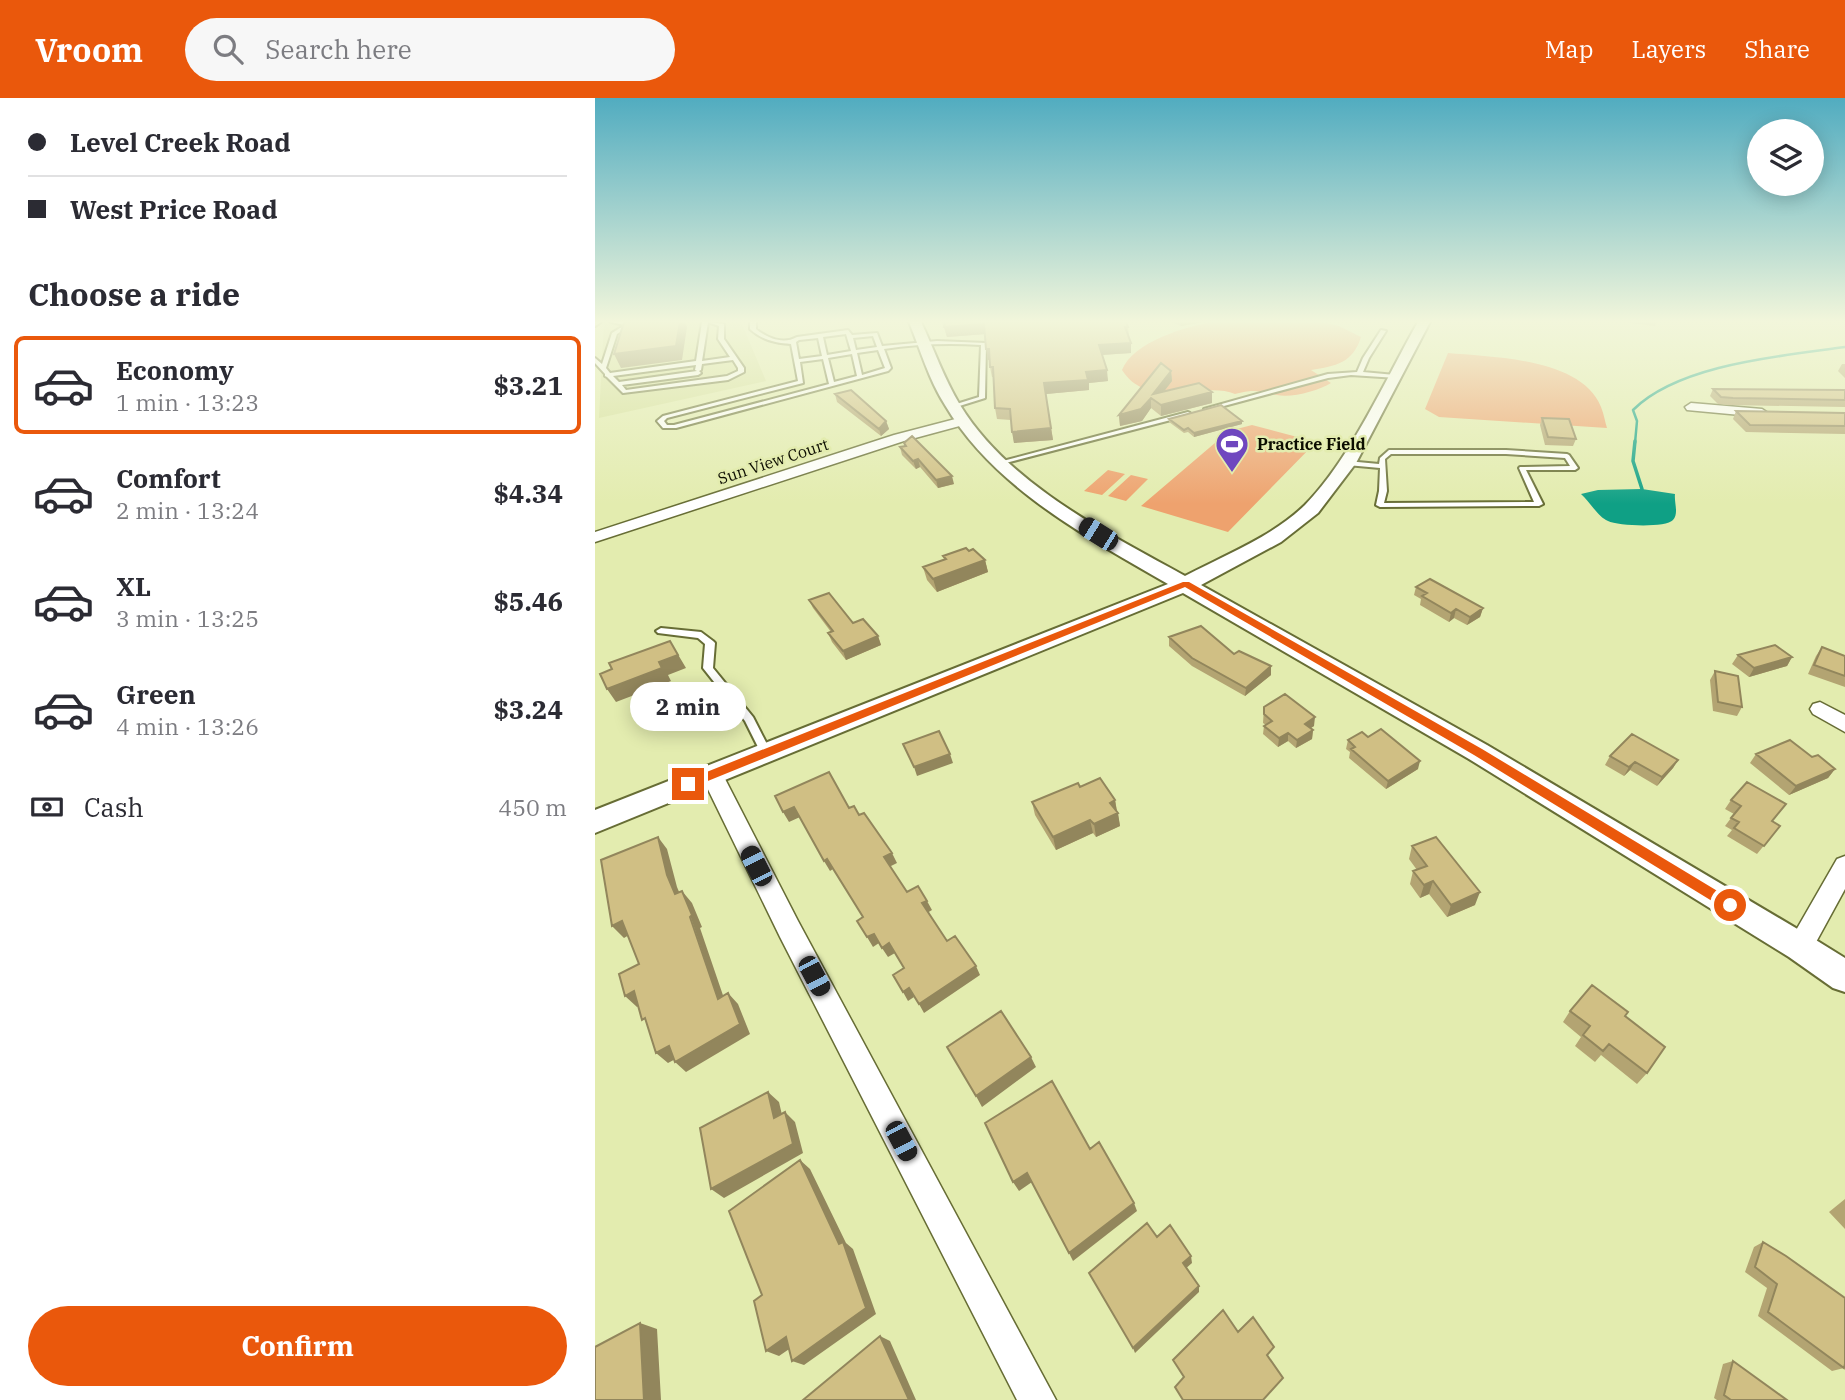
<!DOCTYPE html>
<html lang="en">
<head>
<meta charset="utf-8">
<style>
  body { margin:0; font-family:"IBM Plex Serif",serif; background:#f7f7f7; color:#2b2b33; height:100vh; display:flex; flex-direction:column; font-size:26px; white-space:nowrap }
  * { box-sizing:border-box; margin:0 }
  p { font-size:23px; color:#7c7c81 }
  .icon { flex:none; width:38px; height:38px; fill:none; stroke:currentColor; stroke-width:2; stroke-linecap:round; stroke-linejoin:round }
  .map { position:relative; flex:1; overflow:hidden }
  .drawer { display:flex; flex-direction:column; background:#fff; width:595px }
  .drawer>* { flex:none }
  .banner { display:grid; align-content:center; height:154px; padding:0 28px; background:#fff }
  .buttons { position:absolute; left:1152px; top:21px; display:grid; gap:14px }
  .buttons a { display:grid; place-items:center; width:77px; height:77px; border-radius:50%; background:#fff; box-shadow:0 4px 18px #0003; font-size:35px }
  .end { position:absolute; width:32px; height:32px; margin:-16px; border:9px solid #ea580c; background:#fff; box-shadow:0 0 0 4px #fff }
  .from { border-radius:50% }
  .bubble { position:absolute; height:49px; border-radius:24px; background:#fff; box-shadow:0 4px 18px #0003; font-size:23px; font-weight:700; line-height:49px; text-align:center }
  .car { position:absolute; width:21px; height:42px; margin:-21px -10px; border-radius:9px; box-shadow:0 0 5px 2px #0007; background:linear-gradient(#222 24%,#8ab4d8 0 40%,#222 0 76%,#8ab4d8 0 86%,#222 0) }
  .banner b { display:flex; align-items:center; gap:24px; height:66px; font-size:26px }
  .banner b+b { border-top:2px solid #e1e1e2 }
  .banner i { width:18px; height:18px; background:#2b2b33 }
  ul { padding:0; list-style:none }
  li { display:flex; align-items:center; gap:21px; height:98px; margin:0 14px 10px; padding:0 14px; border:4px solid transparent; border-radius:10px }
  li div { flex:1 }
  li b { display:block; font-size:26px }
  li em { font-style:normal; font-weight:700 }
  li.current { border-color:#ea580c }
  li>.icon { width:63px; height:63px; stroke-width:1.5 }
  h2 { padding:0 28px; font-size:32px; line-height:84px }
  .pay { display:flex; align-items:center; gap:18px; height:77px; padding:0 28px; font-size:26px }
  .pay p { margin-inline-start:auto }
  .action { display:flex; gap:14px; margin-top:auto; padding:14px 28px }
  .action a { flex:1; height:80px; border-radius:42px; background:#ea580c; color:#fff; font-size:28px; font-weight:700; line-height:80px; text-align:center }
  header { display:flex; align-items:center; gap:42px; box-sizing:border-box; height:98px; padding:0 35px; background:#ea580c; color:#fff }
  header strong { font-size:33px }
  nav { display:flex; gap:38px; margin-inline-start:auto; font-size:24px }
  .search { width:490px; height:63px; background:#f7f7f7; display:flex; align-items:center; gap:18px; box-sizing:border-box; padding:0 24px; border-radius:38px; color:#7c7c81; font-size:26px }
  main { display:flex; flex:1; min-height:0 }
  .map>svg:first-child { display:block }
  .built { fill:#d6e09b }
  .green { fill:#eea26e }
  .water { fill:#0fa085 }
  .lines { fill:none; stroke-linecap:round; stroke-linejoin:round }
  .stream-far1 { stroke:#0fa085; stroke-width:2.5 }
  .stream { stroke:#0fa085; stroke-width:3.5 }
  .service-casing { stroke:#676d35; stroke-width:4 }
  .minor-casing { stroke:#676d35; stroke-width:3 }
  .tertiary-casing { stroke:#676d35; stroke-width:4 }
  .service { fill:#fff; fill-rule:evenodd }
  .minor { fill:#fff; fill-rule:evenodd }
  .tertiary { fill:#fff; fill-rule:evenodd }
  .wall { fill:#b3a472 }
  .shaded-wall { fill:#92865c }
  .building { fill:#d0bf84; stroke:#92865c; stroke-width:2 }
  .route { fill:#ea580c }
  .labels { text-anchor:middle; stroke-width:5; stroke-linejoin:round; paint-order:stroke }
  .far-poi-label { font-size:16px; font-weight:bold; fill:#0c0d00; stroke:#e3ecaf; text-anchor:start }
  .far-street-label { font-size:16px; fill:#0c0d00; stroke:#e3ecaf }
</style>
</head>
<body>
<header>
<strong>Vroom</strong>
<div class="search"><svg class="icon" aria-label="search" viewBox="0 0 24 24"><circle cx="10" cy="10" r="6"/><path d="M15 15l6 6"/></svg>Search here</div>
<nav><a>Map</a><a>Layers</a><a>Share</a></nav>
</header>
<main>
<section class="drawer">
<div class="banner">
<b><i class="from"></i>Level Creek Road</b>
<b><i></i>West Price Road</b>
</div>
<h2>Choose a ride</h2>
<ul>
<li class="current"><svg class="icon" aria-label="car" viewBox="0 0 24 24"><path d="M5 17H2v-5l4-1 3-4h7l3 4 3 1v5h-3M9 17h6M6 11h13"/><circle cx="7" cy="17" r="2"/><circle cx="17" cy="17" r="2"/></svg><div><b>Economy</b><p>1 min · 13:23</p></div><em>$3.21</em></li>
<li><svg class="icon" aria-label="car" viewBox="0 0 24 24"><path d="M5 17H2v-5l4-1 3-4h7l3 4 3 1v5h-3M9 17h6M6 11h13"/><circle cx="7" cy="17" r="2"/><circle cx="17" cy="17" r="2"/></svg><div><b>Comfort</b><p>2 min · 13:24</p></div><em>$4.34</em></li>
<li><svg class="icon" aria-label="car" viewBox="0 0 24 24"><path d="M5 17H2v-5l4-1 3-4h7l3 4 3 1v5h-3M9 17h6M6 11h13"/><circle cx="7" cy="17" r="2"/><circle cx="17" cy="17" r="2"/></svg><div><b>XL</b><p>3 min · 13:25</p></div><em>$5.46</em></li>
<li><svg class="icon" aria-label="car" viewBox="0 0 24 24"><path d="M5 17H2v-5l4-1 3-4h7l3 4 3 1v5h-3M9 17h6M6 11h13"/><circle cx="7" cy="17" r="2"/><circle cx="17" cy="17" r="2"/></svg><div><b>Green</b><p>4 min · 13:26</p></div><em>$3.24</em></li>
</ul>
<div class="pay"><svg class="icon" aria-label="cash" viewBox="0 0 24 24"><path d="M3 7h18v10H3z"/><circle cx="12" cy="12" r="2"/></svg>Cash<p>450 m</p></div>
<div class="action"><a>Confirm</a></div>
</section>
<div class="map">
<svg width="1250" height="1302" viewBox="0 0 1250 1302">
  <rect width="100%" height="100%" fill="#e3ecaf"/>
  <!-- built -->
  <path class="built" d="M9,224h137l25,59 -167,37z"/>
  <!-- green -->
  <path class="green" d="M619,224h107l18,4 22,11c-8,26 -25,29 -50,33l20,13c-13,8 -39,15 -54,12 -20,-3 -21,-7 -42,-1 -31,-14 -86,18 -113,-24 11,-28 64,-44 92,-48z
    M853,255c44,4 134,5 153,54 3,7 4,15 6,21l-168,-11 -14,-8z
    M657,327l64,17 -88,90 -87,-26 88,-75z
    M513,372l17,4 -23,21 -18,-4z
    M536,377l17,4 -22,22 -18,-5z"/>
  <!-- water -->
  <path class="water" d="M1047,391l33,5c-1,9 4,19 -2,26 -7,8 -55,6 -65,1 -10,-4 -18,-19 -27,-27l17,-4z"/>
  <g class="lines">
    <!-- stream-far1 -->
    <path class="stream-far1" d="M1040,345l2,-22 -4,-11c46,-46 149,-54 212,-63"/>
    <!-- stream -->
    <path class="stream" d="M1040,343l-2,20 9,28"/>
    <defs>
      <path id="service" d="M0,224h6l-6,4z
        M16,224h51l-30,3 -15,9 -11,34 4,5 86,-12 6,-39h6l-6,39 28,-4 -12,-18 1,-13 -11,-4 16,2v15l20,29v4l-16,8 -105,13 -16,-16 -2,-1v-2l-10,-11v-5l7,6 10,-31 13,-8zM138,262l5,8v3l-11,5 -101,14 -4,-5 76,-10 3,-2 -2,-2 2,-1 1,-6zM101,267l-1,5 2,1 -78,11 -6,-6z
        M155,224h6v7c11,9 27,16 41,8l51,-7 4,5 25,-2 5,13 55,-5 49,2 -1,55 -32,10 -3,-2 29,-9 2,-52c-33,-2 -65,-1 -97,4l7,19 -3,3 -212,57h-13l-6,-7 6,-5 135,-35 -7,-37c-16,-1 -29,-4 -41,-15zM251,236l5,17 -24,4 -4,-18zM278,238l4,11 -21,3 -3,-12zM223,240l4,18 -23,3 -3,-17 3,-2zM283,252l7,18 -23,7 -5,-22zM257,256l5,22 -23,6 -6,-24zM228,261l6,25 -155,41h-7l-3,-4 3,-3 136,-35 -3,-21z
        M786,232l5,1 -17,27 -6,14 32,3 3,2 -1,1 -46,-3 -23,3 -119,32 -5,-1 124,-35 29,-2 6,-14z
        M593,314l2,1v2l-188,49 -3,-2z
        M794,352h117l61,4 2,1 9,13 -3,2h-49l17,34 -4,2 -159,1 -4,-2 3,-14 1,-23 -33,-3 -3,-2 3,-2 32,3 1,-6zM796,356h115l59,4 5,8 -50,1 -1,1 15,34 -150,1 3,-12 -2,-32z
        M66,530l40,4 12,9 2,2 -2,25 40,49 18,35 -1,3h-8l-17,-34 -42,-53 2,-24 -7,-6 -40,-5 -2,-2z"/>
      <path id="minor" d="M1096,305l71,6 6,4 -6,4 -75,-7 -2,-3z
        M368,319l6,4 -2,3 -63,17 -309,101v-10l299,-97z
        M1225,604l25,13v17l-32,-18 -3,-5 3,-5z
        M117,669l8,2 3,6 75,146 258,479h-39l-237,-463 -79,-162 3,-6z
        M1250,758v33l-36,66 -9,4 -9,-4 -4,-8 4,-8 46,-80z"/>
      <path id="tertiary" d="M314,224h12c13,27 23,57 39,83 49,80 146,127 225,171 40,-21 87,-39 120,-71 46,-47 80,-125 113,-183h12l-74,141 -38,50 -37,29 -80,43 286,160 324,192 34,21v34l-12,-4 -44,-31 -320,-198 -286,-166 -588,240v-23l573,-226c-81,-47 -174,-96 -223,-179 -16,-25 -25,-56 -36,-83z"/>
    </defs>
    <!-- service casing -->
    <use href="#service" class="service-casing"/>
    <!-- minor casing -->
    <use href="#minor" class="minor-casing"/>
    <!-- tertiary casing -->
    <use href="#tertiary" class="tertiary-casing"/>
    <!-- service -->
    <use href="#service" class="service"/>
    <!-- minor -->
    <use href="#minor" class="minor"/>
    <!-- tertiary -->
    <use href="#tertiary" class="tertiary"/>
  </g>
  <!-- wall -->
  <path class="wall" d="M576,224h31l-21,4z
    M1035,224h26l-1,4 -25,-3z
    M349,229h184l3,26 -29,2 6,26 -19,2v7l-43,4 7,46 -39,3 -3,-23 -14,-1 -2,-11 -2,-31h-1l-2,-10v-8l-2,1 -3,-26 -38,3z
    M1247,266h3v14l-7,-7z
    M576,273l1,10 -8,10 48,1v11l-51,13 -10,-8 -9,13 -22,5 -1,-11z
    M1118,291l132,1v17l-116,-2 -11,-1 -8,-8z
    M240,296l51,27 3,8 -8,7 -44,-34z
    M1141,313l109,2v21l-99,-2 -13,-13z
    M947,320l34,21 -3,7 -28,-1 -5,-20z
    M574,321l73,2v3l-48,13 -6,-5 -4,1 -15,-11z
    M309,345l50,41 -16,4 -18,-21 -4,2 -14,-14 -2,-8 5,-1z
    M374,453l16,9 3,12 -51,20 -10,-12 -4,-13 21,-7 -1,-4z
    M821,489l67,21 -3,9 -13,8 -13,-7 -5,4 -29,-17 1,-6 -7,-4z
    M214,502l69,36 3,9 -35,15 -14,-18 -4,-9 3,-1 -18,-24z
    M574,539l65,17 37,21 -26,21 -53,-30 -23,-20z
    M1227,549l23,9v31l-37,-13 8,-18z
    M1143,557l54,2 -5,9 -38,11 -17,-13z
    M1120,573l27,36 -5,9 -24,-5 -3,-31z
    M669,609l50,19 -3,2 2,2 -1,9 -16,9 -8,-7 -10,6 -15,-13 1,-8 2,-1 -3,-2z
    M773,639l50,32 -32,20 -37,-31 1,-6 -4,-3 2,-9z
    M1161,656l79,15 -7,9 -39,17 -39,-32z
    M1015,658l68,4 -5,8 -16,18 -27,-16 -6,6 -19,-11z
    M520,702l5,26 -24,11 -3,-4 -37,17 -21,-35 -3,-13z
    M1136,702l49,26 -23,28 -30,-18 5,-6 -7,-4 9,-12 -9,-5z
    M817,748l63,59 -28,12 -18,-23 -9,4 -10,-14 3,-13 4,-1 -8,-11z
    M975,913l55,5 22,57 -10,11 -36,-29 -6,7 -20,-16 6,-9 -18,-15z
    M1250,1101v30l-16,-17z
    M1168,1144l81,126 -12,3 -74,-55 9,-28 -22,-16 9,-25z
    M1138,1263l54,39h-70l-3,-2 9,-34z"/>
  <!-- shaded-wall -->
  <path class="shaded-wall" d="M85,224h5l2,5 -5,33 -61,8 -7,-14z
    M585,224h22l-21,4z
    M389,226l2,10 -39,3 -3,-10z
    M536,245v10l-31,2 -1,-10z
    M391,251h3l2,10 -3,1z
    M512,272l1,11 -19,2v7l-43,4 -2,-11 42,-11z
    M576,273l1,10 -16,21 -3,-8z
    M617,294v11l-51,13v-11z
    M556,300v10l-9,13 -22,5 -1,-11z
    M291,323l3,8 -8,7 -2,-7z
    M647,323v3l-48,13v-4z
    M456,330l2,12 -39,3 -2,-11z
    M323,361l2,8 -4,2 -3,-8z
    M357,378l2,8 -16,4 -2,-8z
    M390,462l3,12 -51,20 -4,-13z
    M888,510l-3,9 -13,8 3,-8z
    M861,511l-2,9 -5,4 2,-9z
    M283,538l3,9 -35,15 -3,-9z
    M75,543l16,27 -18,7 3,6 -55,21 -9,-13z
    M1197,559l-5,9 -38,11 5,-9z
    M676,568v9l-26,21 1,-8z
    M720,619l-1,9 -10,6 1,-8z
    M718,632l-1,9 -16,9 1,-8z
    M693,635v8l-10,6 1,-9z
    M355,656l3,9 -36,13 -3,-9z
    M1083,662l-5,8 -16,18 5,-9z
    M825,663l-2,8 -32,20 2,-8z
    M1040,664l-5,8 -6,6 5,-9z
    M1240,671l-7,9 -39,17 7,-9z
    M520,702l2,13 -7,-10z
    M199,709l6,10 -11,5 -6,-10z
    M523,715l2,13 -24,11 -2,-13z
    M495,722l3,13 -37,17 -3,-13z
    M63,739l9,12 10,38 8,19 -10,-12 -8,-19z
    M297,755l5,10 -8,4 -5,-10z
    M232,761l6,10 -3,2 -6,-10z
    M838,783l-4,13 -9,4 4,-13z
    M87,793l10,12 10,24 -2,1 28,82 -10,-11z
    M885,794l-5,13 -28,12 4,-12z
    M332,803l5,9 -5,3 -5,-10z
    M27,823l12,11 -10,6 -12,-12z
    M279,836l5,9 -6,4 -6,-10z
    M294,845l6,10 -7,4 -6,-9z
    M381,868l4,9 -56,38 -5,-9z
    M314,890l5,9 -6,4 -5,-9z
    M39,893l12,11 -9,5 -12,-11z
    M133,895l10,11 12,30 -64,38 -11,-10z
    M74,948l12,10 -13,7 -12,-10z
    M436,959l5,10 -54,40 -6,-11z
    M173,994l11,10 6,26 -11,-10z
    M190,1014l10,10 8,31 -79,45 -13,-9z
    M205,1062l10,9 36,74 7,6 23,65 -72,51 -12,-4 47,-117z
    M432,1075l5,9 -13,9 -6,-9z
    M539,1105l3,8 -64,50 -4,-8z
    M596,1158l1,7 -8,7 -1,-7z
    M604,1188v6l-64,61 -2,-5z
    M45,1225l17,6 4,71h-17z
    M285,1238l10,5 26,59h-7z
    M191,1239l12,6 -19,13 -13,-5z"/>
  <!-- building -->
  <path class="building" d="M29,224h56l-4,24 -62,8z
    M350,224h181l2,5h-3l6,16 -32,2 8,25 -21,2 2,8 -44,3 7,45 -39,4 -2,-23 -15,-1 -2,-41h-3l-1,-18h-3l-2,-25 -40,3z
    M566,265l10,8 -18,23 46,-11 13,9 -51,13 -10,-7 -10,11 -22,6z
    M1118,291l132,1v10l-112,-2 -12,-1z
    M256,292l35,31 -7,8 -44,-35z
    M626,307l21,16 -48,12 -6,-5 -4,2 -15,-11z
    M1141,313l109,2v13l-95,-1z
    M947,320l27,1 7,20 -28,-2z
    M317,338l40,40 -16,4 -18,-21 -5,2 -13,-14 6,-1 -2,-3z
    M371,450l3,3 4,-2 12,11 -52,19 -10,-12 23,-8 -3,-3z
    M835,481l53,29 -13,9 -14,-8 -5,4 -29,-17 5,-3 -11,-6z
    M234,495l24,30 10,-4 15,17 -35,15 -15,-18 5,-2 -24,-31z
    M606,528l33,28 5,-3 32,15 -25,22 -54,-30 -23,-21z
    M75,543l8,14 -19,7 3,6 -55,21 -7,-15 12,-5 -3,-6z
    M1180,547l17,12 -38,11 -16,-13z
    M1227,549l23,9v20l-31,-11z
    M1120,573l23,5 4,31 -24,-5z
    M690,596l30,23 -10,7 8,6 -16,10 -9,-7 -9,5 -15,-12 8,-5 -8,-7v-7z
    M786,631l39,32 -32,20 -37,-32 4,-2 -7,-7 14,-8 6,5z
    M344,633l11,23 -36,13 -11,-23z
    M1037,636l46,26 -16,17 -27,-15 -6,5 -19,-11z
    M1195,642l22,17 6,-2 17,14 -39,17 -40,-32z
    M234,674l20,36 5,-2 5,9 5,-2 28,40 -8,4 23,35 11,-6 9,15 -5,2 25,38 8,-5 21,30 -57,38 -10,-16 -6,4 -10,-17 11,-7 -15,-25 -7,5 -8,-14 -7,3 -10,-16 6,-4 -36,-58 -3,2 -30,-54 -11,5 -8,-16z
    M505,680l15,22 -5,3 8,10 -24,11 -4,-4 -37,17 -21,-35 46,-19 2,4z
    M1152,684l39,22 -14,17 8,5 -16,20 -30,-18 5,-6 -8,-4 10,-12 -10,-6z
    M63,739l9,38 8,19 7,-3 10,24 -2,2 28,82 10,-6 12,31 -65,38 -6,-16 -13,7 -11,-35 -3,2 -8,-29 -9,5 -6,-22 20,-10 -17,-43 -10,5 -11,-66z
    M841,739l44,55 -29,13 -18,-24 -9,4 -11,-14 14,-5 -15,-20z
    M997,887l36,27 -3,4 40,31 -18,26 -38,-29 -6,7 -20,-16 7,-9 -20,-15z
    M406,913l30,46 -55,39 -29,-49z
    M457,983l38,68 9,-7 35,61 -65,50 -42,-80 -14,9 -28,-59z
    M173,994l6,26 11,-6 8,32 -82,45 -11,-61z
    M205,1062l39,84 4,-2 23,66 -74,53 -6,-24 -20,14 -12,-50 8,-6 -33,-84z
    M552,1125l10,14 13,-12 21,31 -8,7 16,23 -66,62 -44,-75z
    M1168,1144l23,14 59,42v66l-1,4 -76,-56 9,-28 -22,-17z
    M628,1212l15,22 15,-15 21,30 -7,8 16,23 -20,22h-80l-8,-13 9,-10 -11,-17z
    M45,1225l4,77h-49v-53z
    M285,1238l29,64h-106z
    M1138,1263l54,39h-56l-7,-5z"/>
  <!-- sky -->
  <linearGradient id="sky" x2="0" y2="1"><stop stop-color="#51acc0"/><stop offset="0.55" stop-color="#f2f6db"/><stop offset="1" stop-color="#f2f6db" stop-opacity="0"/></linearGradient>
  <rect width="1250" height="406" fill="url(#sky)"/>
  <!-- route -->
  <path class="route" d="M588,484h6l293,167 252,152v8h-9l-251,-154 -289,-168 -492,200h-9l-1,-3 1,-3z"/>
  <!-- icons -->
  <defs>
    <symbol id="stadium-pin" viewBox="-11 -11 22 30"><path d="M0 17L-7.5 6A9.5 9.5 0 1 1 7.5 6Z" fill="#6f47bf" stroke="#e3ecaf"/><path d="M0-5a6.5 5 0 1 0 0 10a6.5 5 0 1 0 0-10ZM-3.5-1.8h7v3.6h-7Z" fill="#fff"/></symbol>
  </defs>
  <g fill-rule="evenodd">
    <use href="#stadium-pin" x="618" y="327" width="38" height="52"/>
  </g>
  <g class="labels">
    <!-- far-poi labels -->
    <g class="far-poi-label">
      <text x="662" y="352">Practice Field</text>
    </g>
    <!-- far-street labels -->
    <g class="far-street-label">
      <text transform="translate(178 363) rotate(-18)" y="6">Sun View Court</text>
    </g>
  </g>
</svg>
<div class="buttons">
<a><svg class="icon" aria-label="layers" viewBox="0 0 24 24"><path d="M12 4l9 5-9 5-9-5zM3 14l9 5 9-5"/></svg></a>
</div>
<i class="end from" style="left:1135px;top:807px"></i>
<i class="end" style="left:93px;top:686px"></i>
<div class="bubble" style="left:35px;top:584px;width:116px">2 min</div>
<i class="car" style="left:503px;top:436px;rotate:302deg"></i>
<i class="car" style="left:161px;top:768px;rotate:333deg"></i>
<i class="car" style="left:219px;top:878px;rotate:152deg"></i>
<i class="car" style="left:306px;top:1043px;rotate:152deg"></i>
</div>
</main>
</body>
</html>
